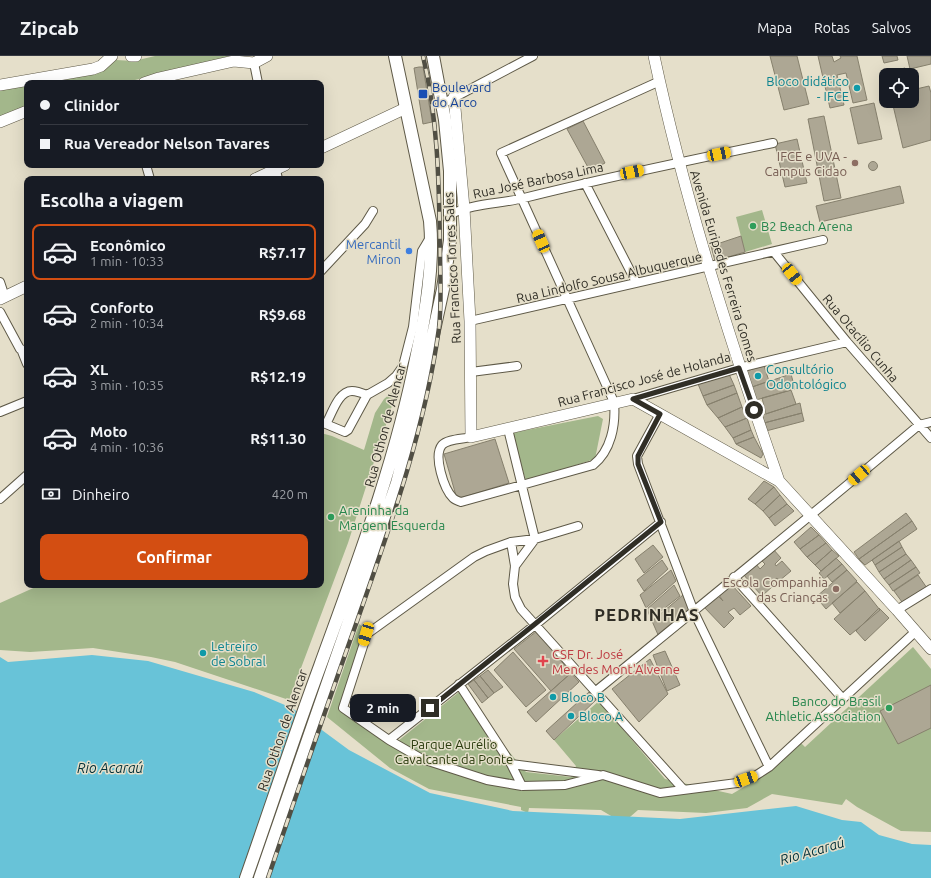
<!DOCTYPE html>
<html lang="pt">
<head>
<meta charset="utf-8">
<style>
  body { margin:0; font-family:Ubuntu,sans-serif; background:#20242c; color:#f1f3f6; height:100vh; display:flex; flex-direction:column; font-size:15px; white-space:nowrap }
  * { box-sizing:border-box; margin:0 }
  p { font-size:13px; color:#9ea1a6 }
  .icon { flex:none; width:22px; height:22px; fill:none; stroke:currentColor; stroke-width:2; stroke-linecap:round; stroke-linejoin:round }
  .map { position:relative; flex:1; overflow:hidden }
  .drawer { position:absolute; left:24px; top:120px; width:300px; height:412px; display:flex; flex-direction:column; background:#171b24; border-radius:8px; box-shadow:0 4px 16px #0002 }
  .drawer>* { flex:none }
  .top-card { position:absolute; left:24px; top:24px; width:300px; height:88px; border-radius:8px; box-shadow:0 4px 16px #0002; display:grid; align-content:center; height:88px; padding:0 16px; background:#171b24 }
  .buttons { position:absolute; left:879px; top:12px; display:grid; gap:8px }
  .buttons a { display:grid; place-items:center; width:40px; height:40px; border-radius:8px; background:#171b24; box-shadow:0 4px 16px #0002; font-size:20px }
  .end { position:absolute; width:18px; height:18px; margin:-9px; border:5px solid #302e26; background:#fff; box-shadow:0 0 0 2px #fff }
  .from { border-radius:50% }
  .bubble { position:absolute; height:28px; border-radius:8px; background:#171b24; box-shadow:0 4px 16px #0002; font-size:13px; font-weight:700; line-height:28px; text-align:center }
  .car { position:absolute; width:12px; height:24px; margin:-12px -6px; border-radius:5px; box-shadow:0 0 3px 1px #0007; background:linear-gradient(#f5c518 24%,#345 0 40%,#f5c518 0 76%,#345 0 86%,#f5c518 0) }
  .top-card b { display:flex; align-items:center; gap:14px; height:38px; font-size:15px }
  .top-card b+b { border-top:1px solid #363941 }
  .top-card i { width:10px; height:10px; background:#f1f3f6 }
  ul { padding:0; list-style:none }
  li { display:flex; align-items:center; gap:12px; height:56px; margin:0 8px 6px; padding:0 8px; border:2px solid transparent; border-radius:8px }
  li div { flex:1 }
  li b { display:block; font-size:15px }
  li em { font-style:normal; font-weight:700 }
  li.selected { border-color:#d34e12 }
  li>.icon { width:36px; height:36px; stroke-width:1.5 }
  h2 { padding:0 16px; font-size:18px; line-height:48px }
  .pay { display:flex; align-items:center; gap:10px; height:44px; padding:0 16px; font-size:15px }
  .pay p { margin-inline-start:auto }
  .action { display:flex; gap:8px; margin-top:auto; padding:8px 16px }
  .action a { flex:1; height:46px; border-radius:8px; background:#d34e12; color:#fff; font-size:16px; font-weight:700; line-height:46px; text-align:center }
  header { display:flex; align-items:center; gap:24px; box-sizing:border-box; height:56px; padding:0 20px; background:#171b24; border-bottom:1px solid #363941 }
  header strong { font-size:19px }
  nav { display:flex; gap:22px; margin-inline-start:auto; font-size:14px }
  .map>svg:first-child { display:block }
  .green { fill:#a3b78b }
  .water { fill:#68c3d8 }
  .building { fill:#ada794; stroke:#86806d }
  .lines { fill:none; stroke-linecap:round; stroke-linejoin:round }
  .street-casing { stroke:#5e5947; stroke-width:10 }
  .secondary-casing { stroke:#5e5947; stroke-width:12 }
  .primary-casing { stroke:#5e5947; stroke-width:14 }
  .street { stroke:#fff; stroke-width:8 }
  .secondary { stroke:#fff; stroke-width:11 }
  .primary { stroke:#fff; stroke-width:12 }
  .rail-casing { stroke:#514f44; stroke-width:4.5 }
  .rail { stroke:#e5dfca; stroke-width:3; stroke-dasharray:9; stroke-linecap:butt }
  .route { stroke:#302e26; stroke-width:5 }
  .culture-dot { fill:#0f9aa8; stroke:#e5dfca; stroke-width:1.5 }
  .transit-dot { fill:#1a4fb4; stroke:#e5dfca; stroke-width:1.5 }
  .education-dot { fill:#8d6e63; stroke:#e5dfca; stroke-width:1.5 }
  .leisure-dot { fill:#2e9e5b; stroke:#e5dfca; stroke-width:1.5 }
  .shop-dot { fill:#3f7fe0; stroke:#e5dfca; stroke-width:1.5 }
  .health-dot { fill:#e0444e; stroke:#e5dfca; stroke-width:1.5 }
  .labels { text-anchor:middle; stroke-width:3; stroke-linejoin:round; paint-order:stroke }
  .culture-label { font-size:13px; fill:#0d838f; stroke:#e5dfca; text-anchor:start }
  .transit-label { font-size:13px; fill:#164399; stroke:#e5dfca; text-anchor:start }
  .education-label { font-size:13px; fill:#785e54; stroke:#e5dfca; text-anchor:end }
  .street-label { font-size:13px; fill:#302e26; stroke:#e5dfca }
  .leisure-label { font-size:13px; fill:#27864d; stroke:#e5dfca; text-anchor:start }
  .shop-label { font-size:13px; fill:#366cbe; stroke:#e5dfca; text-anchor:end }
  .health-label { font-size:13px; fill:#be3a42; stroke:#e5dfca; text-anchor:start }
  .park-label { font-size:13px; fill:#2b3c0e; stroke:#e5dfca }
  .water-label { font-size:14px; font-style:italic; fill:#023039; stroke:#e5dfca }
  .district-label { font-size:17px; font-weight:bold; letter-spacing:1px; fill:#302e26; stroke:#e5dfca }
</style>
</head>
<body>
<header>
<strong>Zipcab</strong>
<nav><a>Mapa</a><a>Rotas</a><a>Salvos</a></nav>
</header>
<div class="map">
<svg width="931" height="822" viewBox="0 0 931 822">
  <rect width="100%" height="100%" fill="#e5dfca"/>
  <!-- green -->
  <path class="green" d="M155,0h75l-99,25 -2,2h-91l67,-17 11,-6 18,1z
    M27,29v25l-27,8v-28z
    M762,154l10,34 -27,8 -9,-35z
    M398,331l-50,156 -59,157 -114,-38 -24,-5 -58,-9 -63,4 -30,-2v-47l40,-18h281v-152l11,3 32,14 11,-37 9,-14z
    M598,360l5,3 -8,40 -69,22 -14,-48z
    M359,568l8,6 -27,75 58,36 61,-49 67,80 45,5 5,-11 -22,-26 45,-39 66,78 67,15 39,-23 30,-28 4,4 108,-100 18,22v163l-30,-1 -44,-24 -11,-8 -4,6 -70,-11 -25,14 -41,5 -68,-3 -15,13 -22,-13 -72,-2 -1,5 -7,-3v-3l-92,-18 -39,-21 -63,-51z"/>
  <!-- water -->
  <path class="water" d="M92,599l56,6 106,31 38,16 57,42 81,43 83,18 167,8 116,-13 46,14 19,2 18,13 33,9 19,1v33h-931v-221l8,5z"/>
  <!-- building -->
  <path class="building" d="M770,0h27l12,48 -25,6z
    M818,0h14l2,6 7,-4 -1,-2h17l10,44 -14,3 -7,-30 -9,2 7,30 -14,3z
    M882,0h15l1,4 -14,3z
    M907,0h24v8l-21,5z
    M419,11h4l9,55 -9,2 -9,-56z
    M905,12l2,7h-21v3l-1,-5z
    M929,30l2,7v47l-28,8 -11,-47h20v-11z
    M874,47l8,36 -24,5 -8,-36z
    M824,60l17,82 -17,3 -16,-82z
    M583,65l22,42 -15,8 -23,-42z
    M797,83l10,44 -22,4 -10,-43z
    M868.5 110a4.5 4.5 0 1 1 9 0a4.5 4.5 0 1 1-9 0Z
    M900,130l4,17 -84,19 -4,-16z
    M741,180l4,16 -30,9 -4,-15z
    M764,310l5,15 -17,6 -6,-16z
    M729,318l5,11 -31,11 -5,-12z
    M791,318l4,15 -39,11 -4,-13z
    M734,329l3,8 -30,12 -4,-9z
    M791,334l5,14 -30,10 -4,-16z
    M737,337l5,14 -24,11 -11,-13z
    M800,347l2,10 -38,10 -2,-8z
    M742,351l5,11 -22,9 -7,-9z
    M802,357l2,8 -38,10 -2,-8z
    M747,362l4,12 -18,8 -8,-11z
    M751,374l3,7 -18,7 -3,-6z
    M754,381l9,17 -2,4 -25,-14z
    M495,383l14,44 -52,16 -13,-45z
    M764,425l10,6 -19,17 -7,-5z
    M774,431l6,8 -17,16 -8,-7z
    M780,439l7,9 -18,14 -6,-7z
    M787,448l7,7 -19,15 -6,-8z
    M906,457l6,8 -53,38 -5,-7z
    M912,465l5,8 -52,36 -6,-6z
    M811,471l8,8 -19,14 -6,-7z
    M819,479l7,8 -19,14 -7,-8z
    M899,485l3,6 -27,18 -3,-5z
    M826,487l6,7 -17,15 -8,-8z
    M653,489l10,12 -19,16 -9,-14z
    M902,491l4,7 -27,18 -4,-7z
    M773,493l8,9 -6,6 1,2 6,-5 9,10 -12,10 -2,-3 -5,4 2,3 -12,11 -9,-10 6,-5 -1,-1 -6,5 -8,-10 12,-11 4,5 5,-5 -4,-4z
    M832,494l7,6 -18,15 -6,-6z
    M906,498l5,6 -27,19 -5,-7z
    M836,502l6,6 -18,15 -5,-6z
    M662,504l6,9 -24,22 -7,-11z
    M911,504l5,7 -27,18 -5,-6z
    M842,508l5,6 -15,12 -5,-6z
    M916,511l4,6 -27,18 -4,-6z
    M671,514l5,11 -30,27 -6,-13z
    M847,514l10,11 -31,28 -10,-12z
    M918,519l9,13 -25,14 -8,-11z
    M857,526l8,9 -25,22 -8,-10z
    M731,528l20,22 -11,9 -6,-7 -6,4 6,6 -10,10 -20,-21 13,-12 6,6 -4,-6z
    M674,529l6,11 -29,23 -4,-10z
    M865,535l15,19 -30,25 -16,-16z
    M683,539l7,14 -31,28 -7,-16z
    M879,552l10,10 -24,23 -9,-10z
    M537,575l34,42 -20,18 -37,-42z
    M665,595l15,34 -13,6 -14,-36z
    M513,596l33,38 -20,17 -32,-37z
    M650,603l18,35 -29,28 -27,-33z
    M488,614l15,17 -9,6 -14,-17z
    M571,617l8,9 -43,40 -9,-10z
    M480,620l14,17 -6,5 -14,-18z
    M474,624l14,18 -6,5 -14,-19z
    M931,629v43l-33,16 -18,-33z
    M589,636l7,8 -42,40 -8,-9z"/>
  <g class="lines">
    <defs>
      <path id="street" d="M254,7l4,20
        M442,48l91,-48
        M146,109l4,14
        M275,109l3,14
        M585,127l51,99
        M451,158c23,-11 49,-10 73,-16 83,-21 166,-38 249,-55
        M774,196l73,90 84,96
        M321,215l44,-47 8,-13
        M0,226l5,15
        M0,256l20,37 7,4
        M470,265l353,-81
        M21,293l6,15
        M471,316l46,-6
        M633,343l106,-31 108,-26
        M0,356l27,-11
        M660,358l-23,42 1,8 56,148 75,155
        M321,366l24,10 3,-2 19,-35 21,-12 8,-7 7,-10 10,-39 9,-76 9,-15
        M326,368c6,-10 12,-33 26,-33 5,0 10,2 15,4
        M508,373l27,110 -20,27
        M471,381c-7,2 -24,2 -29,8 -9,11 2,44 11,53 2,2 5,3 8,4l132,-37c18,-14 23,-40 21,-63l-113,-249 159,-72
        M0,443l27,-24
        M578,470l-43,13 -24,3 -25,9 -12,6 -107,77 -24,74 46,32 33,19 65,21 35,6 43,-1 38,-10 57,18 77,-10 18,-7 14,-9 146,-135
        M511,486l4,24 -2,18 2,13 6,12 162,180
        M734,521l109,122
        M897,554l34,-21
        M459,628l52,80 11,22
        M596,635c108,-88 216,-176 323,-266l12,-3
        M389,684l146,-115 126,-103
        M511,708l87,11"/>
      <path id="secondary" d="M131,0h5
        M654,0c31,145 76,285 125,425
        M144,27l15,-5 75,-17 20,2 13,-7
        M0,29l93,-16 8,-3 11,-10
        M454,41l10,111 6,113 1,116 162,-38 146,82 118,129 34,39
        M0,66l27,-11
        M321,92l85,-40
        M255,123l30,-14
        M0,243l27,-13"/>
      <path id="primary" d="M246,822c25,-71 48,-142 74,-212 37,-102 76,-204 97,-312 9,-43 17,-89 13,-133l-35,-165
        M260,822l137,-395 24,-93 22,-101 7,-49v-69l-5,-51 -12,-64"/>
    </defs>
    <!-- street casing -->
    <use href="#street" class="street-casing"/>
    <!-- secondary casing -->
    <use href="#secondary" class="secondary-casing"/>
    <!-- primary casing -->
    <use href="#primary" class="primary-casing"/>
    <!-- street -->
    <use href="#street" class="street"/>
    <!-- secondary -->
    <use href="#secondary" class="secondary"/>
    <!-- primary -->
    <use href="#primary" class="primary"/>
    <defs>
      <path id="rail" d="M268,822c29,-85 58,-170 88,-254 34,-97 69,-194 83,-296 3,-27 1,-54 1,-81 -1,-64 -2,-128 -17,-191"/>
    </defs>
    <!-- rail casing -->
    <use href="#rail" class="rail-casing"/>
    <!-- rail -->
    <use href="#rail" class="rail"/>
  </g>
  <g class="lines">
    <!-- route -->
    <path class="route" d="M430,652l105,-84 126,-102 -23,-58v-8l22,-42 -27,-15 106,-31 15,42"/>
  </g>
  <!-- markers -->
  <g class="culture-dot">
    <circle cx="857" cy="32" r="4"/>
    <circle cx="758" cy="320" r="4"/>
    <circle cx="203" cy="597" r="4"/>
    <circle cx="553" cy="641" r="4"/>
    <circle cx="571" cy="660" r="4"/>
  </g>
  <rect class="transit-dot" x="418" y="33" width="10" height="10" rx="2"/>
  <g class="education-dot">
    <circle cx="855" cy="107" r="4"/>
    <circle cx="836" cy="533" r="4"/>
  </g>
  <g class="leisure-dot">
    <circle cx="753" cy="170" r="4"/>
    <circle cx="331" cy="461" r="4"/>
    <circle cx="889" cy="652" r="4"/>
  </g>
  <circle class="shop-dot" cx="409" cy="195" r="4"/>
  <path class="health-dot" d="M541 599h4v4h4v4h-4v4h-4v-4h-4v-4h4z"/>
  <g class="labels">
    <!-- culture labels -->
    <g class="culture-label">
      <text x="849" y="30" text-anchor="end">Bloco didático<tspan x="849" dy="15">- IFCE</tspan></text>
      <text x="766" y="318">Consultório<tspan x="766" dy="15">Odontológico</tspan></text>
      <text x="211" y="595">Letreiro<tspan x="211" dy="15">de Sobral</tspan></text>
      <text x="561" y="646">Bloco B</text>
      <text x="579" y="665">Bloco A</text>
    </g>
    <!-- transit labels -->
    <g class="transit-label">
      <text x="432" y="36">Boulevard<tspan x="432" dy="15">do Arco</tspan></text>
    </g>
    <!-- education labels -->
    <g class="education-label">
      <text x="847" y="105">IFCE e UVA -<tspan x="847" dy="15">Campus Cidao</tspan></text>
      <text x="828" y="531">Escola Companhia<tspan x="828" dy="15">das Crianças</tspan></text>
    </g>
    <!-- street labels -->
    <g class="street-label">
      <text transform="translate(538 124) rotate(-12)" y="5">Rua José Barbosa Lima</text>
      <text transform="translate(724 210) rotate(73)" y="5">Avenida Euripedes Ferreira Gomes</text>
      <text transform="translate(452 212) rotate(-93)" y="5">Rua Francisco Torres Sales</text>
      <text transform="translate(609 221) rotate(-13)" y="5">Rua Lindolfo Sousa Albuquerque</text>
      <text transform="translate(861 282) rotate(50)" y="5">Rua Otacílio Cunha</text>
      <text transform="translate(644 323) rotate(-15)" y="5">Rua Francisco José de Holanda</text>
      <text transform="translate(385 369) rotate(-75)" y="5">Rua Othon de Alencar</text>
      <text transform="translate(282 674) rotate(-71)" y="5">Rua Othon de Alencar</text>
    </g>
    <!-- leisure labels -->
    <g class="leisure-label">
      <text x="761" y="175">B2 Beach Arena</text>
      <text x="339" y="459">Areninha da<tspan x="339" dy="15">Margem Esquerda</tspan></text>
      <text x="881" y="650" text-anchor="end">Banco do Brasil<tspan x="881" dy="15">Athletic Association</tspan></text>
    </g>
    <!-- shop labels -->
    <g class="shop-label">
      <text x="401" y="193">Mercantil<tspan x="401" dy="15">Miron</tspan></text>
    </g>
    <!-- health labels -->
    <g class="health-label">
      <text x="552" y="603">CSF Dr. José<tspan x="552" dy="15">Mendes Mont'Alverne</tspan></text>
    </g>
    <!-- park labels -->
    <g class="park-label">
      <text x="454" y="693">Parque Aurélio<tspan x="454" dy="15">Cavalcante da Ponte</tspan></text>
    </g>
    <!-- water labels -->
    <g class="water-label">
      <text x="110" y="717">Rio Acaraú</text>
      <text transform="translate(812 795) rotate(-16)" y="5">Rio Acaraú</text>
    </g>
    <!-- district labels -->
    <g class="district-label">
      <text x="647" y="565">PEDRINHAS</text>
    </g>
  </g>
</svg>
<div class="buttons">
<a><svg class="icon" aria-label="locate" viewBox="0 0 24 24"><circle cx="12" cy="12" r="6"/><path d="M12 2v4M12 18v4M2 12h4M18 12h4"/></svg></a>
</div>
<i class="end from" style="left:754px;top:354px"></i>
<i class="end" style="left:430px;top:652px"></i>
<div class="bubble" style="left:350px;top:638px;width:66px">2 min</div>
<i class="car" style="left:719px;top:98px;rotate:78deg"></i>
<i class="car" style="left:632px;top:116px;rotate:78deg"></i>
<i class="car" style="left:541px;top:185px;rotate:336deg"></i>
<i class="car" style="left:792px;top:218px;rotate:141deg"></i>
<i class="car" style="left:859px;top:419px;rotate:230deg"></i>
<i class="car" style="left:366px;top:578px;rotate:197deg"></i>
<i class="car" style="left:746px;top:723px;rotate:70deg"></i>
<div class="top-card">
<b><i class="from"></i>Clinidor</b>
<b><i></i>Rua Vereador Nelson Tavares</b>
</div>
<section class="drawer">
<h2>Escolha a viagem</h2>
<ul>
<li class="selected"><svg class="icon" aria-label="car" viewBox="0 0 24 24"><path d="M5 17H2v-5l4-1 3-4h7l3 4 3 1v5h-3M9 17h6M6 11h13"/><circle cx="7" cy="17" r="2"/><circle cx="17" cy="17" r="2"/></svg><div><b>Econômico</b><p>1 min · 10:33</p></div><em>R$7.17</em></li>
<li><svg class="icon" aria-label="car" viewBox="0 0 24 24"><path d="M5 17H2v-5l4-1 3-4h7l3 4 3 1v5h-3M9 17h6M6 11h13"/><circle cx="7" cy="17" r="2"/><circle cx="17" cy="17" r="2"/></svg><div><b>Conforto</b><p>2 min · 10:34</p></div><em>R$9.68</em></li>
<li><svg class="icon" aria-label="car" viewBox="0 0 24 24"><path d="M5 17H2v-5l4-1 3-4h7l3 4 3 1v5h-3M9 17h6M6 11h13"/><circle cx="7" cy="17" r="2"/><circle cx="17" cy="17" r="2"/></svg><div><b>XL</b><p>3 min · 10:35</p></div><em>R$12.19</em></li>
<li><svg class="icon" aria-label="car" viewBox="0 0 24 24"><path d="M5 17H2v-5l4-1 3-4h7l3 4 3 1v5h-3M9 17h6M6 11h13"/><circle cx="7" cy="17" r="2"/><circle cx="17" cy="17" r="2"/></svg><div><b>Moto</b><p>4 min · 10:36</p></div><em>R$11.30</em></li>
</ul>
<div class="pay"><svg class="icon" aria-label="cash" viewBox="0 0 24 24"><path d="M3 7h18v10H3z"/><circle cx="12" cy="12" r="2"/></svg>Dinheiro<p>420 m</p></div>
<div class="action"><a>Confirmar</a></div>
</section>
</div>
</body>
</html>
